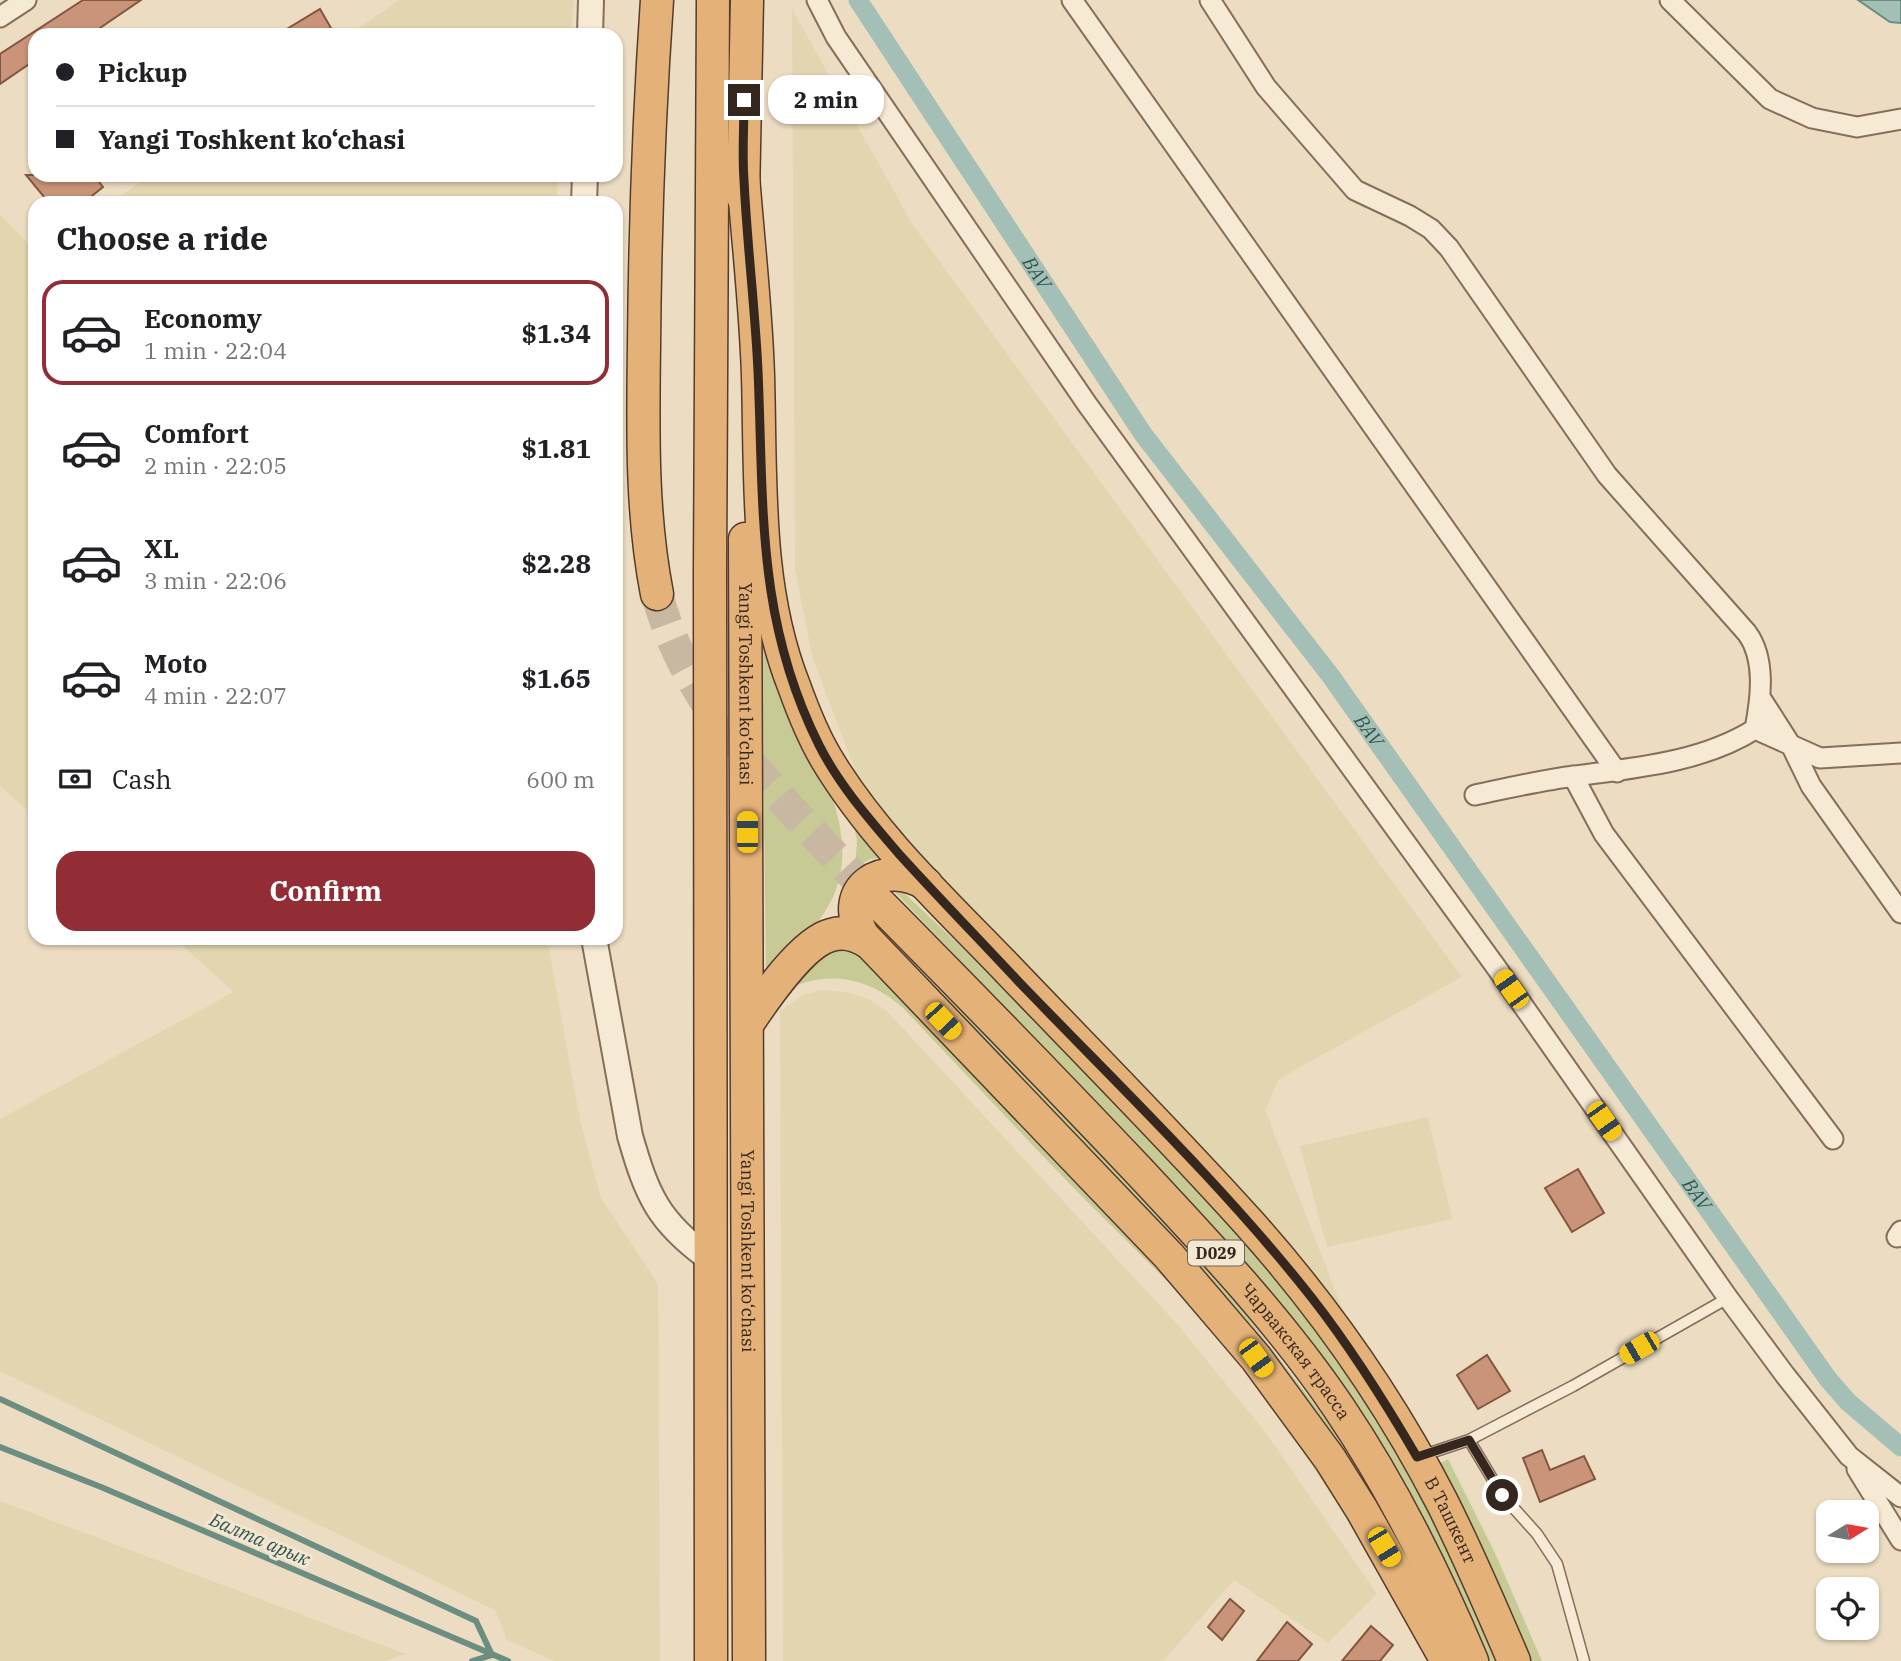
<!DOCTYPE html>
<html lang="en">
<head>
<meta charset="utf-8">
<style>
  body { margin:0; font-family:"IBM Plex Serif",serif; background:#f2f2f2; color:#202124; height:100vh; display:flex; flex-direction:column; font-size:26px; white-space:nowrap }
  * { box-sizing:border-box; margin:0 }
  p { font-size:23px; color:#757577 }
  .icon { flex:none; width:38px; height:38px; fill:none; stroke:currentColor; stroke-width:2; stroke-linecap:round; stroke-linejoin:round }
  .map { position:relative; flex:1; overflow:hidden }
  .panel { position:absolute; left:28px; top:196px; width:595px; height:749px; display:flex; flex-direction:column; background:#fff; border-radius:21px; box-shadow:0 2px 5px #0004 }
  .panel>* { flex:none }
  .banner { position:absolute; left:28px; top:28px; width:595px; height:154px; border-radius:21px; box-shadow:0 2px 5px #0004; display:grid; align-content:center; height:154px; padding:0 28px; background:#fff }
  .needle { width:46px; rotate:79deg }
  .buttons { position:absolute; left:1816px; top:1500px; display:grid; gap:14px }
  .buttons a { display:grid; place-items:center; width:63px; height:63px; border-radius:14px; background:#fff; box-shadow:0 2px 5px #0004; font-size:35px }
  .end { position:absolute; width:32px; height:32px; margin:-16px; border:9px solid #36271e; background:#fff; box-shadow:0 0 0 4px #fff }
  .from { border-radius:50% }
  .bubble { position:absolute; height:49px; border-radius:21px; background:#fff; box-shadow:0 2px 5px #0004; font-size:23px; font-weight:700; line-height:49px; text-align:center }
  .car { position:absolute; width:21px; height:42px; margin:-21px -10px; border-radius:9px; box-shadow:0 0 5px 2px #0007; background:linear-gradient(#f5c518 24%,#345 0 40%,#f5c518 0 76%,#345 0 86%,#f5c518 0) }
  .banner b { display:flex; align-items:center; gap:24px; height:66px; font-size:26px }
  .banner b+b { border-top:2px solid #e0e0e0 }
  .banner i { width:18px; height:18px; background:#202124 }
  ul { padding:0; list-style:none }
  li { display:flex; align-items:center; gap:21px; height:105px; margin:0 14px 10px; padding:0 14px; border:4px solid transparent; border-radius:21px }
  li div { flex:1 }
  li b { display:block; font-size:26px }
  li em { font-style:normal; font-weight:700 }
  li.on { border-color:#922c35 }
  li>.icon { width:63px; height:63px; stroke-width:1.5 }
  h2 { padding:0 28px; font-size:32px; line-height:84px }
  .pay { display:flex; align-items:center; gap:18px; height:77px; padding:0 28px; font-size:26px }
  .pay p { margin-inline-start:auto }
  .action { display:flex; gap:14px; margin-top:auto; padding:14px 28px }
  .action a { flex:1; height:80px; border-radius:21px; background:#922c35; color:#fff; font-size:28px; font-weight:700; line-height:80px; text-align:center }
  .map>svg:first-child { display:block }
  .farmland { fill:#e2d6b0 }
  .green { fill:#c8ca96 }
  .water { fill:#a4bfb5; stroke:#6c8d82; stroke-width:2 }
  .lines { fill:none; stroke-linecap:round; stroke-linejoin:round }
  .stream { stroke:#6c8d82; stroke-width:6 }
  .canal { stroke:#a4bfb5; stroke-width:19 }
  .building { fill:#c99479; stroke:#845640; stroke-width:2 }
  .trunk-tunnel { stroke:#c8b8a1; stroke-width:32; stroke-dasharray:32 16; stroke-linecap:butt }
  .service-casing { stroke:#856e5a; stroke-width:13 }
  .minor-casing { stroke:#856e5a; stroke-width:23 }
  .tertiary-casing { stroke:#856e5a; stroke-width:28 }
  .trunk-casing { stroke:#533c2e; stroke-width:35 }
  .service { stroke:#f7ead5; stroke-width:10 }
  .minor { stroke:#f7ead5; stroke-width:19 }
  .tertiary { stroke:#f7ead5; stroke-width:24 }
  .trunk { stroke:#e4b278; stroke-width:32 }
  .route { stroke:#36271e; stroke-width:9 }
  .labels { text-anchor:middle; stroke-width:6; stroke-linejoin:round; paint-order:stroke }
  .shield { fill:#f4e7d1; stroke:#6f6154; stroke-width:2 }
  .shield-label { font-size:16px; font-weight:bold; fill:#36271e }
  .street-label { font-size:18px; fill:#36271e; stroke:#f4e7d1 }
  .water-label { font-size:19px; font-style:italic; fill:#2d554f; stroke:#f4e7d1 }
</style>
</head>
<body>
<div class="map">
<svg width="1901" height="1661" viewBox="0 0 1901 1661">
  <rect width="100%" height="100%" fill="#ecdcc2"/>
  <!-- farmland -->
  <path class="farmland" d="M399,0h175l-3,35h-222z
    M792,9l121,216 549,752 -183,102 -14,31 79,203 -112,-131 -332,-347 -40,-52 -47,-124 -18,-90z
    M150,175h409l-3,28h-445z
    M0,214l35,37v566l-35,-31z
    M174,938h373l33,182 21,78 57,86 2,377h-106l-47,-21 -12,-30 -495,-239v-252l234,-127z
    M821,990l26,2 21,7 18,11 291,314 89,109 111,161 -49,49 -94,-63 -71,81h-380l-3,-650 23,-16z
    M1428,1117l24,102 -125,28 -27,-101z
    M0,1501l406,153 -21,7h-385z"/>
  <!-- green -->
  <path class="green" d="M762,626c14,34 29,69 43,104 22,53 54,112 27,169 -15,31 -43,54 -66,78z
    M854,826l33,31 -17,2 -15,9 2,-27z
    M900,889l144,136 206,218 112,147 65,109 73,162h-15l-226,-382 -65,-73 -300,-315z
    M869,913l291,305 72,79 96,125 56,91 25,47 -3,2 -26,-47 -514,-596z
    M829,944l37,11 360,385 110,153 97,168h-5c-64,-119 -135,-236 -224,-340 -43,-49 -92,-93 -137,-140 -55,-57 -109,-115 -164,-173 -34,-31 -78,-39 -118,-17z
    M1448,1459l47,94 47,108h-14l-91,-196z"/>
  <!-- water -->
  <path class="water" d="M1858,0h43v23l-11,-1z"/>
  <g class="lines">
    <!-- stream -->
    <path class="stream" d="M0,1399l476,222 16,34
      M0,1447l101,40 407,174
      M472,1661l20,-6"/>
    <!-- canal -->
    <path class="canal" id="s1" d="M858,0l285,434 187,241 498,704 20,23 53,45"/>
  </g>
  <!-- building -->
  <path class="building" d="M83,0h58l-41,28 5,7h-70v25l-35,24v-30z
    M320,9l11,19 -13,7h-41z
    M26,175h68l9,12 -20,16h-34z
    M1578,1169l26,44 -32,19 -27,-44z
    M1487,1355l23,36 -32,18 -21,-34z
    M1542,1450l8,20 34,-14 11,23 -55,23 -17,-44z
    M1230,1599l14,12 -22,29 -14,-13z
    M1287,1622l25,22 -14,17h-41z
    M1371,1626l22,19 -13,16h-38z"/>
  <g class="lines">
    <!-- trunk-tunnel -->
    <path class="trunk-tunnel" d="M657,594c32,123 139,219 223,310"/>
    <defs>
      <path id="service" d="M1469,1440l33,55 35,39 20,30 27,97
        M1421,1456l48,-16 104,-54 155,-88"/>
      <path id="minor" d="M817,0l19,37 251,367 409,563 232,331 57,77 64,81 52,41
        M1072,0l545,772
        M1210,0l56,87 89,103 55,26 21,13 18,19 158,227 140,158c19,26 14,65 8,96 -52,33 -119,39 -180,47 -33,4 -67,12 -100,19
        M1670,0l100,99 42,19 45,9 44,-8
        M0,17l26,-17
        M1760,697l32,50 19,39 90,127
        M1755,729l65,29 81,-5
        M1573,776l31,58 229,305
        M1897,1237l4,-6
        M1857,1469l44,71"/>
      <path id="tertiary" d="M590,35l1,-35
        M584,203l1,-28
        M594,938l36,198c17,59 28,86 80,123"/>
      <g id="trunk">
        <path d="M657,0c-8,115 -12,230 -13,345 -1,83 -3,167 13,249"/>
        <path id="s2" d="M743,175c5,67 13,134 15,201 3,103 -3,212 36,310 9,25 19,50 32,72 46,77 114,141 176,205 82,86 167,171 247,260 75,84 141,178 193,279 26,52 49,105 72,159"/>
        <path d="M743,197l4,-197"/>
        <path id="s3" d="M745,539l4,1122"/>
        <path d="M926,884c-43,-26 -90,5 -63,52l306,320 87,102 74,101 32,51 85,151"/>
        <path id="s4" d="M880,904c87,88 173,176 258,266 71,76 143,152 201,238 54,80 96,165 133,253"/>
        <path d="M748,1023c16,-24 55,-81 83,-88 13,-4 26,0 37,7"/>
        <path d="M711,1661l-1,-1090 3,-571"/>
      </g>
    </defs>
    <!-- service casing -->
    <use href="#service" class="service-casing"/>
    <!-- minor casing -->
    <use href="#minor" class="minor-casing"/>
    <!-- tertiary casing -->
    <use href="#tertiary" class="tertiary-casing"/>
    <!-- trunk casing -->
    <use href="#trunk" class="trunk-casing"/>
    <!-- service -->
    <use href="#service" class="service"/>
    <!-- minor -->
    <use href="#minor" class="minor"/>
    <!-- tertiary -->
    <use href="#tertiary" class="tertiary"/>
    <!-- trunk -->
    <use href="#trunk" class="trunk"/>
  </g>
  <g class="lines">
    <!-- route -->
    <path class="route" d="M744,100c0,27 -2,53 0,80 3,64 11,127 14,191 6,135 -2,248 61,374 20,40 51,75 80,109 39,43 80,85 120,128 99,103 204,203 293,316 39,50 73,104 105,159l52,-17 33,55"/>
  </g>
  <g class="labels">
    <!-- shield labels -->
    <rect class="shield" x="1188" y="1240.5" width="56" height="25" rx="5"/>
    <g class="shield-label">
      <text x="1216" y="1259">D029</text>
    </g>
    <!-- street labels -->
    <g class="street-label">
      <text dy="6" stroke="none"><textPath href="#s3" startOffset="145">Yangi Toshkent ko‘chasi</textPath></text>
      <text dy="6" stroke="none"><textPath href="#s3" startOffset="712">Yangi Toshkent ko‘chasi</textPath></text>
      <text dy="6" stroke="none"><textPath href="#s4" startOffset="611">Чарвакская трасса</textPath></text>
      <text dy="6" stroke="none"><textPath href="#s2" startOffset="1584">В Ташкент</textPath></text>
    </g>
    <!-- water labels -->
    <g class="water-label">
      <text dy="7" stroke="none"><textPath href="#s1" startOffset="326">BAV</textPath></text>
      <text dy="7" stroke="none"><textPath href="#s1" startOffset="892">BAV</textPath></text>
      <text dy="7" stroke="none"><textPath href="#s1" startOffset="1460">BAV</textPath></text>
      <text transform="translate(260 1539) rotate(23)" y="7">Балта арык</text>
    </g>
  </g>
</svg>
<div class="buttons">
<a><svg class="needle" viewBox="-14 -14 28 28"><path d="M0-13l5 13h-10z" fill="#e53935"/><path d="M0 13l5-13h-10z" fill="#757577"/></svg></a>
<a><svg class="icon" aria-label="locate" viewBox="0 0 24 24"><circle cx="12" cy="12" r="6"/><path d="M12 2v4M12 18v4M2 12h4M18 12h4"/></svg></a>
</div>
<i class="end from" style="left:1502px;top:1495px"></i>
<i class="end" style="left:744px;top:100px"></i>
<div class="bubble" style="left:768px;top:75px;width:116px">2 min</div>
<i class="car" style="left:747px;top:832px;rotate:0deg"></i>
<i class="car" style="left:1511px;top:989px;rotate:325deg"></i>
<i class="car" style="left:943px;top:1021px;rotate:137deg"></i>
<i class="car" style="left:1604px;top:1121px;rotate:145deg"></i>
<i class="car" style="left:1639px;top:1348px;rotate:240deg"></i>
<i class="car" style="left:1256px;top:1358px;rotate:144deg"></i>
<i class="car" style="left:1384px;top:1547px;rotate:149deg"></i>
<div class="banner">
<b><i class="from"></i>Pickup</b>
<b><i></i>Yangi Toshkent ko‘chasi</b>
</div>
<section class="panel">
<h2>Choose a ride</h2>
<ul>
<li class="on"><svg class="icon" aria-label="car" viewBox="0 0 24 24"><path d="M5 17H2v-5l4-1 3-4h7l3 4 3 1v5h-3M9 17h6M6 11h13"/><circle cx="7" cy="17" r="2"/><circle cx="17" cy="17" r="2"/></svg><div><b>Economy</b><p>1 min · 22:04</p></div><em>$1.34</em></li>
<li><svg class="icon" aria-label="car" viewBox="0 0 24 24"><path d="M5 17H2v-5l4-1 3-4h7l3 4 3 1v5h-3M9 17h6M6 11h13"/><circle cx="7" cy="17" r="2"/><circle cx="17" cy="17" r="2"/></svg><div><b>Comfort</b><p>2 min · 22:05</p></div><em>$1.81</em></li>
<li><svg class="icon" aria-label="car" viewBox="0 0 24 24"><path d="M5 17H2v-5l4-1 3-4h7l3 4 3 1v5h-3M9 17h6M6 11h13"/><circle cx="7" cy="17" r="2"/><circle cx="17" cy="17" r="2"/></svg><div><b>XL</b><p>3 min · 22:06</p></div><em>$2.28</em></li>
<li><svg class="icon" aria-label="car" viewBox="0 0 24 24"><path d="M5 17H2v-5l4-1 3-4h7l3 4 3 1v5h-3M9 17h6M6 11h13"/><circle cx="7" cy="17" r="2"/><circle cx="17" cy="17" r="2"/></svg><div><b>Moto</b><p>4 min · 22:07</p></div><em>$1.65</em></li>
</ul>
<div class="pay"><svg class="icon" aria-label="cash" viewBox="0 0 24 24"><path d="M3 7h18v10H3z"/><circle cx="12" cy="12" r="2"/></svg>Cash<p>600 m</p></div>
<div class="action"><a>Confirm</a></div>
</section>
</div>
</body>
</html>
